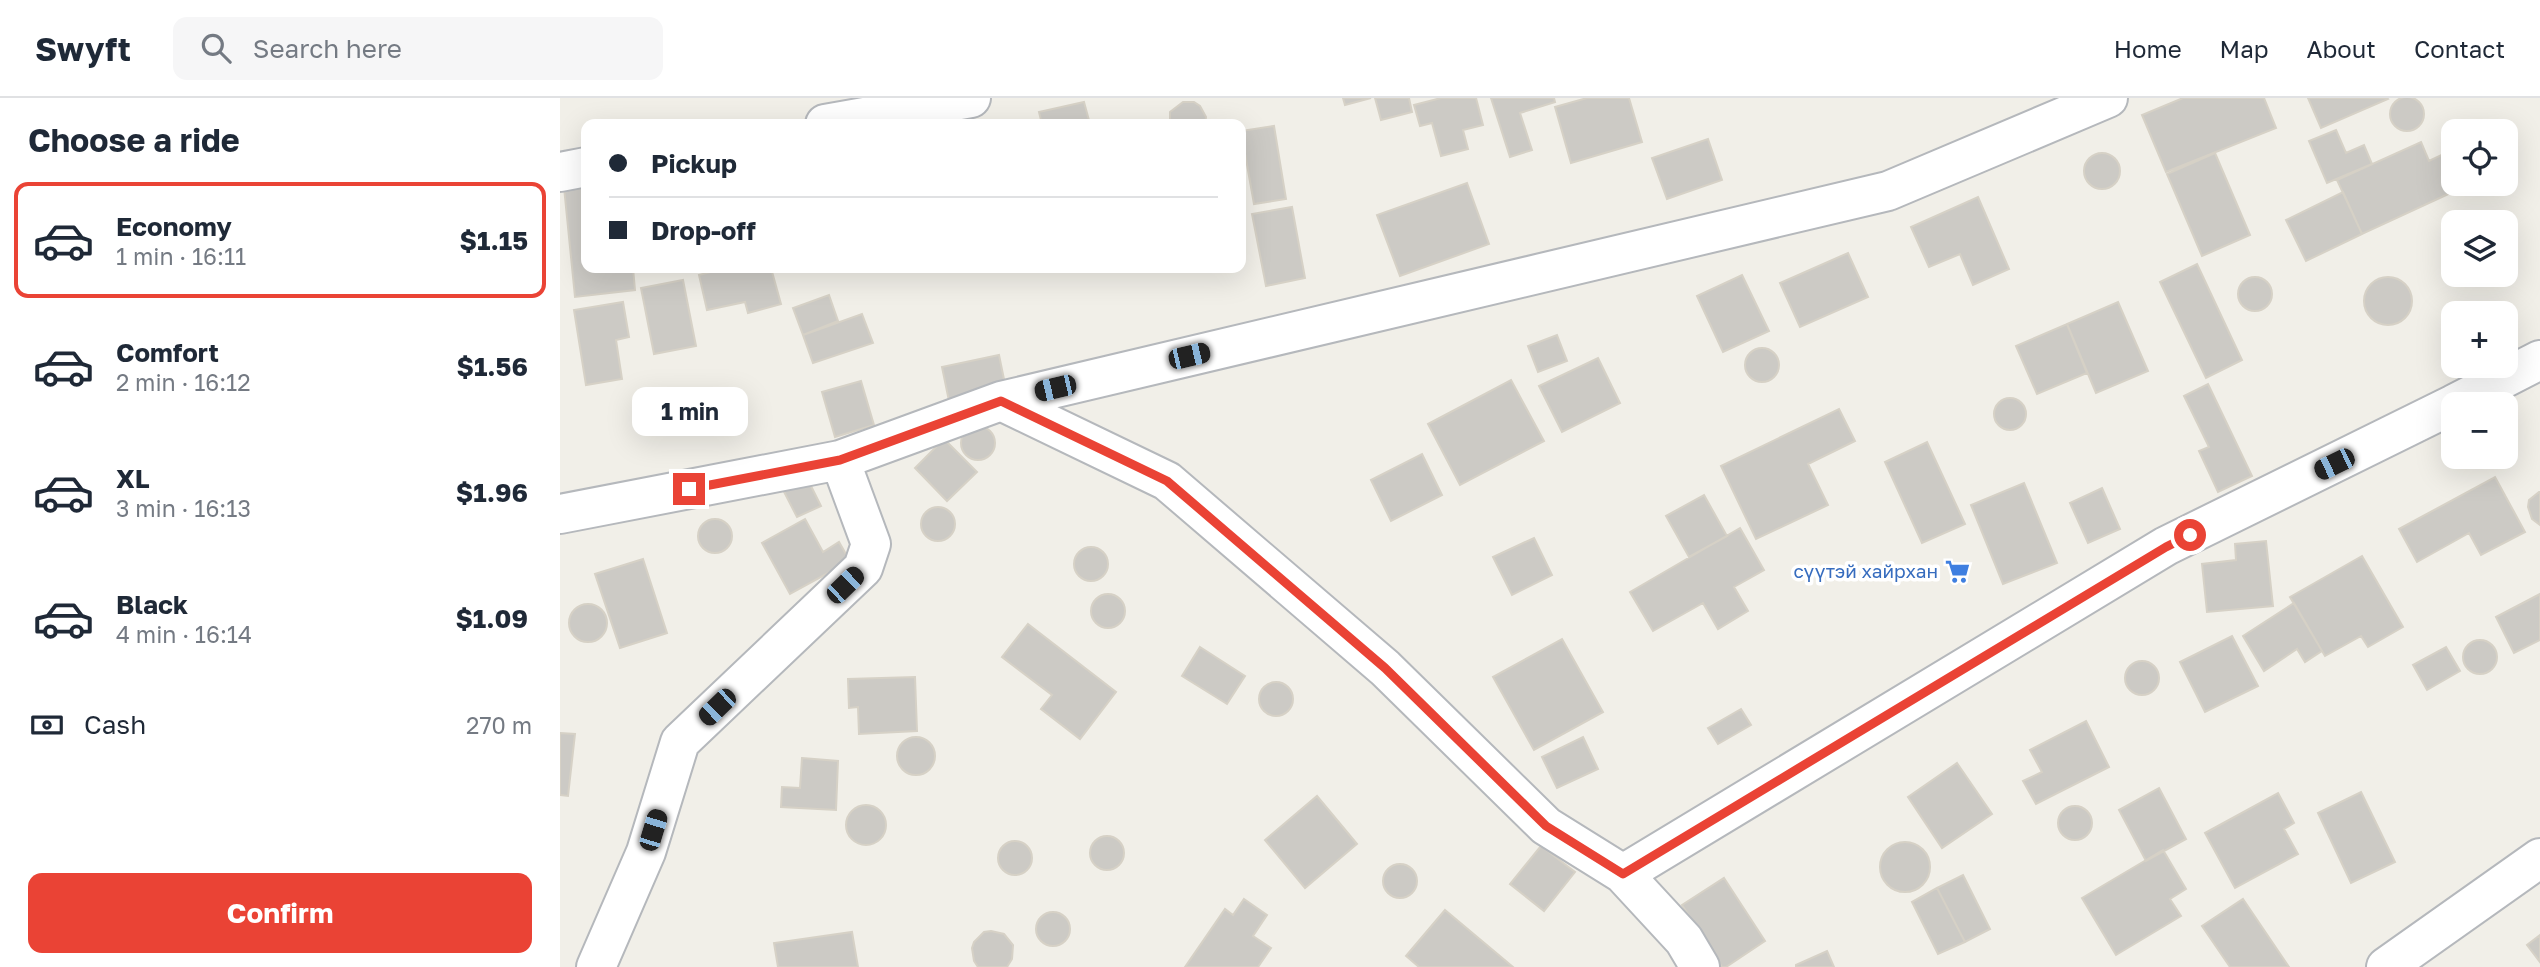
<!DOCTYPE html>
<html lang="en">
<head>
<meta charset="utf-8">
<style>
  body { margin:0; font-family:"Golos Text",sans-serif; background:#f6f6f7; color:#1f2937; height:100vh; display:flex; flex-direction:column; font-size:26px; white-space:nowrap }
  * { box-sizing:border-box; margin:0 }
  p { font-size:23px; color:#747a83 }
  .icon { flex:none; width:38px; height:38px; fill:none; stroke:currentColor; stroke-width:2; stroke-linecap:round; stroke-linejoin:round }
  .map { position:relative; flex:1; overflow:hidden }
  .details { display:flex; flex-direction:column; background:#fff; width:560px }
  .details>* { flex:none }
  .guide { position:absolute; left:21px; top:21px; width:665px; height:154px; border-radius:14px; box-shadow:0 7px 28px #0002; display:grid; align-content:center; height:154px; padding:0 28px; background:#fff }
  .controls { position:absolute; left:1881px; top:21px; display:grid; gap:14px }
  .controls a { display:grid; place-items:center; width:77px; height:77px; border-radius:14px; background:#fff; box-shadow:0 7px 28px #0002; font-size:35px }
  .end { position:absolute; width:32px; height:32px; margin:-16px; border:9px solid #ea4335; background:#fff; box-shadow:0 0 0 4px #fff }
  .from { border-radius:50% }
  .bubble { position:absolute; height:49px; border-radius:14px; background:#fff; box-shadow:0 7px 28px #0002; font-size:23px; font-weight:700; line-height:49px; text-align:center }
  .car { position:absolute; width:21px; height:42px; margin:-21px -10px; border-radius:9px; box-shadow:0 0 5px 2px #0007; background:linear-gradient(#222 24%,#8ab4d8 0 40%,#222 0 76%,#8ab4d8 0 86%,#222 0) }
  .guide b { display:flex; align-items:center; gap:24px; height:66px; font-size:26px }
  .guide b+b { border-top:2px solid #e0e1e3 }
  .guide i { width:18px; height:18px; background:#1f2937 }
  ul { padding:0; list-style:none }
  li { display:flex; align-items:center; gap:21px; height:116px; margin:0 14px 10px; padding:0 14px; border:4px solid transparent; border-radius:14px }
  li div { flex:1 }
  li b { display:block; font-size:26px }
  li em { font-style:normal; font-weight:700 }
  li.active { border-color:#ea4335 }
  li>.icon { width:63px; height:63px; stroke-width:1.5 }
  h2 { padding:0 28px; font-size:32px; line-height:84px }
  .pay { display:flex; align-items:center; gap:18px; height:77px; padding:0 28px; font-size:26px }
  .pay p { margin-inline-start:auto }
  .cta { display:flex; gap:14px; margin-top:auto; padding:14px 28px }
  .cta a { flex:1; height:80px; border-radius:14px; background:#ea4335; color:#fff; font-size:28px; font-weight:700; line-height:80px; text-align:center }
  header { display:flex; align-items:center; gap:42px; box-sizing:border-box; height:98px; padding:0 35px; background:#fff; border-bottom:2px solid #e0e1e3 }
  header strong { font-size:33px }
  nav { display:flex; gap:38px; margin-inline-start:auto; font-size:24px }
  .search { width:490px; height:63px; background:#f6f6f7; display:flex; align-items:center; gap:18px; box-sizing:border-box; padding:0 24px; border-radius:14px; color:#747a83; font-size:26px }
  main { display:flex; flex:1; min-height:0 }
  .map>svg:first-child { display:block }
  .building { fill:#cccac5; stroke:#d6d1c6; stroke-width:2 }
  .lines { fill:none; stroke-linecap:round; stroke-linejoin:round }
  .minor-casing { stroke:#b5b8bc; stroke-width:42 }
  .minor { stroke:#fff; stroke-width:38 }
  .route { stroke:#ea4335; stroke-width:9 }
  .labels { text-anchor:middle; stroke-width:7; stroke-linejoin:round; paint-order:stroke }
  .shop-label { font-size:19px; fill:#366cbe; stroke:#fff; text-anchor:end }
</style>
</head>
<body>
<header>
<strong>Swyft</strong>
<div class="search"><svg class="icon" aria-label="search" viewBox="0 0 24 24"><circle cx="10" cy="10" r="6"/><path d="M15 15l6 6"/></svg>Search here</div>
<nav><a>Home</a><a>Map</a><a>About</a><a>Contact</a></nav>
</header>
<main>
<section class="details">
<h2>Choose a ride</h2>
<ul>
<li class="active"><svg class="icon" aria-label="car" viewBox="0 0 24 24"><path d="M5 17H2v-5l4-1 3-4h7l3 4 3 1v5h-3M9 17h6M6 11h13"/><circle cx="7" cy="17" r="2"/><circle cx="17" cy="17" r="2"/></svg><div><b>Economy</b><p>1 min · 16:11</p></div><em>$1.15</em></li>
<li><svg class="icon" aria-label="car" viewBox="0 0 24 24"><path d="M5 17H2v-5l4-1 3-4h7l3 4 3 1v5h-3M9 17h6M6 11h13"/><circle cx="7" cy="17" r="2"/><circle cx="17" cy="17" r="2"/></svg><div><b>Comfort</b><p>2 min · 16:12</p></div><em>$1.56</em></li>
<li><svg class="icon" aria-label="car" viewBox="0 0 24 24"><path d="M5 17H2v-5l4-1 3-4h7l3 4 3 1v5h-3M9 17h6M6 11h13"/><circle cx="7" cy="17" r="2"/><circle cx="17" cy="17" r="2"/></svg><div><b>XL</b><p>3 min · 16:13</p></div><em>$1.96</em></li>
<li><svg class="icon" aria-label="car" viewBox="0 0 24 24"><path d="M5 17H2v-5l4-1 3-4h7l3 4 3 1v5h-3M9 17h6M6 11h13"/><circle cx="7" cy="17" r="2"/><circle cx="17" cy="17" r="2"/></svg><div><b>Black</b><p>4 min · 16:14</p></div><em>$1.09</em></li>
</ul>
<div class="pay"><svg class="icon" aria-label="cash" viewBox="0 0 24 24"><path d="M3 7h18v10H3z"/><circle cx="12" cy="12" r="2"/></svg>Cash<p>270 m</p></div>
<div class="cta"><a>Confirm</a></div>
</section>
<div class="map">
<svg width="1980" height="869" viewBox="0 0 1980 869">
  <rect width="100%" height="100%" fill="#f1efe8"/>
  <!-- building -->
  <path class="building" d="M1830 16a17 17 0 1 1 34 0a17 17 0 1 1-34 0Z
    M783,0h28l-26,7z
    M815,0h34l3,14 -31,8z
    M881,0h35l7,27 -20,5 5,19 -27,7 -9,-33 -12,3 -6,-21z
    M931,0h63l1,4 -35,11 12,37 -22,7z
    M1027,0h42l13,44 -71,21 -16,-56z
    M1623,0h81l12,30 -110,44 -24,-57z
    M1748,0h79l1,1 -67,29z
    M524,4l6,22h-48l-3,-12z
    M623,4h11l6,4 6,11 -1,7h-35v-12z
    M714,28l12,73 -32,5 -13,-73z
    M1776,32l10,23 18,-8 8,19 -45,19 -18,-42z
    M1148,41l14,41 -55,19 -15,-41z
    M1861,44l8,19 25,-12v35h16l-108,50 -25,-54z
    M1524 73a18 18 0 1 1 36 0a18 18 0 1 1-36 0Z
    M1655,55l35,82 -48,21 -35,-82z
    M907,85l22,61 -89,32 -23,-61z
    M26,86v84h47l2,22 -60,7 -11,-110z
    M1783,94l19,42 -56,27 -20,-41z
    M1418,99l31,72 -36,16 -13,-31 -31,13 -18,-40z
    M732,109l13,71 -39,8 -14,-72z
    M1288,155l20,44 -68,30 -20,-44z
    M1637,166l45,96 -36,18 -46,-96z
    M166,170h45l10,36 -33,9 -3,-11 -38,8 -8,-35z
    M1182,177l27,56 -46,21 -26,-56z
    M1678 196a17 17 0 1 1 34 0a17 17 0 1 1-34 0Z
    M1804 203a24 24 0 1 1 48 0a24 24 0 1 1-48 0Z
    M123,182l13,66 -42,8 -13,-66z
    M269,197l9,26 -35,14 -10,-27z
    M63,204l6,35 -13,3 6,39 -36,6 -12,-75z
    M1558,204l30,69 -52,22 -29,-69z
    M302,216l11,29 -60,20 -10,-28z
    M1507,226l20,49 -50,21 -21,-48z
    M997,237l10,26 -29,11 -10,-26z
    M1185 267a17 17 0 1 1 34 0a17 17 0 1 1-34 0Z
    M439,257l7,34 -57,12 -7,-34z
    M1038,260l22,45 -58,29 -23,-46z
    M951,282l33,61 -84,44 -32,-61z
    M301,283l13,44 -39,12 -13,-45z
    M1648,286l44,92 -34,16 -19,-41 10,-4 -25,-51z
    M1434 316a16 16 0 1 1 32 0a16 16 0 1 1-32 0Z
    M1279,311l16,32 -47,23 20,41 -72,34 -35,-73z
    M401 345a17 17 0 1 1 34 0a17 17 0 1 1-34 0Z
    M384,341l33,33 -30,29 -32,-33z
    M1367,344l38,82 -43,19 -37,-81z
    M862,356l20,41 -51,26 -20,-41z
    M245,376l16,32 -24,11 -16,-31z
    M1935,379l30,55 -44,23 -12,-22 -52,29 -18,-33z
    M1464,385l33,80 -54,21 -32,-79z
    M1542,390l18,41 -32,14 -18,-40z
    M1979,394h1v33l-8,-6 -4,-12 1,-7z
    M1144,397l23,41 -38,21 -23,-41z
    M361 426a17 17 0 1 1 34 0a17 17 0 1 1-34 0Z
    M138 438a17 17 0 1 1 34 0a17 17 0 1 1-34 0Z
    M245,421l18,33 16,-10 11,19 -60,33 -28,-51z
    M1180,430l24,42 -30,17 14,24 -30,18 -15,-26 -50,28 -23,-39z
    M974,440l18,37 -40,20 -19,-38z
    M1706,443l7,65 -66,6 -5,-48 34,-4 -1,-16z
    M514 466a17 17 0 1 1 34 0a17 17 0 1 1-34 0Z
    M1802,458l41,71 -35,20 -7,-11 -36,20 -35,-59z
    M83,461l24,74 -47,15 -25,-74z
    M531 513a17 17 0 1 1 34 0a17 17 0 1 1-34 0Z
    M1980,496v46l-26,13 -18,-36z
    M1734,505l28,48 -17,11 -8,-13 -33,22 -21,-35z
    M9 525a19 19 0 1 1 38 0a19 19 0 1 1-38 0Z
    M468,526l88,68 -36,47 -39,-30 11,-14 -50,-38z
    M1672,538l26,50 -53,26 -25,-50z
    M1002,541l41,73 -69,38 -41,-73z
    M1903 559a17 17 0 1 1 34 0a17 17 0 1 1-34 0Z
    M640,549l45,29 -18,28 -45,-28z
    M1886,549l14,24 -33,19 -14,-25z
    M1565 580a17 17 0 1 1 34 0a17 17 0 1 1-34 0Z
    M355,579l2,54 -58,3 -1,-27 -9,1 -1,-29z
    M699 601a17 17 0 1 1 34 0a17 17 0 1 1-34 0Z
    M1181,611l10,16 -33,19 -10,-16z
    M1526,623l23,46 -73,37 -13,-23 19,-9 -12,-22z
    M0,635l15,1 -7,62 -8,-1z
    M337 658a19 19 0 1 1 38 0a19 19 0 1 1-38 0Z
    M1023,639l15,32 -41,19 -15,-31z
    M242,660l36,3 -2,49 -55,-3 1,-20 18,1z
    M1397,665l35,51 -50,34 -34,-51z
    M1599,690l27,51 -40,22 -27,-51z
    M1801,694l34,70 -44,21 -33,-70z
    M1718,695l16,30 -10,6 14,25 -63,34 -30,-55z
    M757,698l40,48 -52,44 -40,-48z
    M286 727a20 20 0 1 1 40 0a20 20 0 1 1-40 0Z
    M1498 725a17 17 0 1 1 34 0a17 17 0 1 1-34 0Z
    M530 755a17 17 0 1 1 34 0a17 17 0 1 1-34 0Z
    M438 760a17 17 0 1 1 34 0a17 17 0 1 1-34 0Z
    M1320 769a25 25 0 1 1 50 0a25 25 0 1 1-50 0Z
    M981,748l34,26 -31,39 -34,-27z
    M1603,752l23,39 -16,10 11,17 -65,39 -34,-57z
    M823 783a17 17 0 1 1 34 0a17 17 0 1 1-34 0Z
    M1403,777l27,54 -25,13 -28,-54z
    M1164,780l41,63 -39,26h-4l-40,-62z
    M1377,790l28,54 -27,12 -26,-52z
    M684,801l23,16 -14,21 18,12 -13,19h-73l40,-58 8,6z
    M1683,801l46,68h-59l-28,-41z
    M885,812l68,57h-94l-13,-11z
    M476 831a17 17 0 1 1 34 0a17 17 0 1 1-34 0Z
    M431,833l13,3 9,11 -1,14 -5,8h-29l-4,-6 -2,-13 2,-6 10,-10z
    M292,834l6,35h-80l-4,-24z
    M1980,837v27l-13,-17z
    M1267,853l7,16h-38v-2z"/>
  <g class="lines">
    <defs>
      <path id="minor" d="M265,26l146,-26
        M0,74l26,-5
        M441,303l887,-210 220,-93
        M1894,306l86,-44
        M0,416l280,-54 161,-59 166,80 218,187 161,158 77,48 61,66 16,27
        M1063,776l543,-328 288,-142
        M36,869l50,-115 34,-110 183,-174 8,-24 -31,-84
        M1826,869l154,-109"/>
    </defs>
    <!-- minor casing -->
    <use href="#minor" class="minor-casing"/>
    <!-- minor -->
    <use href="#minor" class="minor"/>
  </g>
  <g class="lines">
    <!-- route -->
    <path class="route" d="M129,391l151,-29 161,-59 166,80 218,187 161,158 77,48 543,-327 24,-12"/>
  </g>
  <!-- icons -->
  <defs>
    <symbol id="supermarket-bare" viewBox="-9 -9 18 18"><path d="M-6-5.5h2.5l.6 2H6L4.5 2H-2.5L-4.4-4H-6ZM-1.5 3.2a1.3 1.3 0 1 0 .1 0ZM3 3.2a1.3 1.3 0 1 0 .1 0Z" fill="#3f7fe0" stroke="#fff" stroke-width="2.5" paint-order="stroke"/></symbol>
  </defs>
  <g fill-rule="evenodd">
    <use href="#supermarket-bare" x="1380" y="456" width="35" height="35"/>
  </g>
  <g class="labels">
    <!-- shop labels -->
    <g class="shop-label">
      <text x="1378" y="480">сүүтэй хайрхан</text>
    </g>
  </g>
</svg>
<div class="controls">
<a><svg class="icon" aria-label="locate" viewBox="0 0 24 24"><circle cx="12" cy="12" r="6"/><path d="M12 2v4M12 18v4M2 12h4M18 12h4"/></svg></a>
<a><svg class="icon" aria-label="layers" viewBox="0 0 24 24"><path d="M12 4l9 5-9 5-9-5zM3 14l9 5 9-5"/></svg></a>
<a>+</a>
<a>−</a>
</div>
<i class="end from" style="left:1630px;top:437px"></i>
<i class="end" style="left:129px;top:391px"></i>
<div class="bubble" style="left:72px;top:289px;width:116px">1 min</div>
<i class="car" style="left:629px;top:258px;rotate:77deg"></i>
<i class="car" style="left:495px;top:290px;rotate:257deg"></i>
<i class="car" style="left:1774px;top:366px;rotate:244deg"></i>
<i class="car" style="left:285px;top:487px;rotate:46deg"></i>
<i class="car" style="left:157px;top:609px;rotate:226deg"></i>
<i class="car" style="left:93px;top:732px;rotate:17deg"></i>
<div class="guide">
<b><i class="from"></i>Pickup</b>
<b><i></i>Drop-off</b>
</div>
</div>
</main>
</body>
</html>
